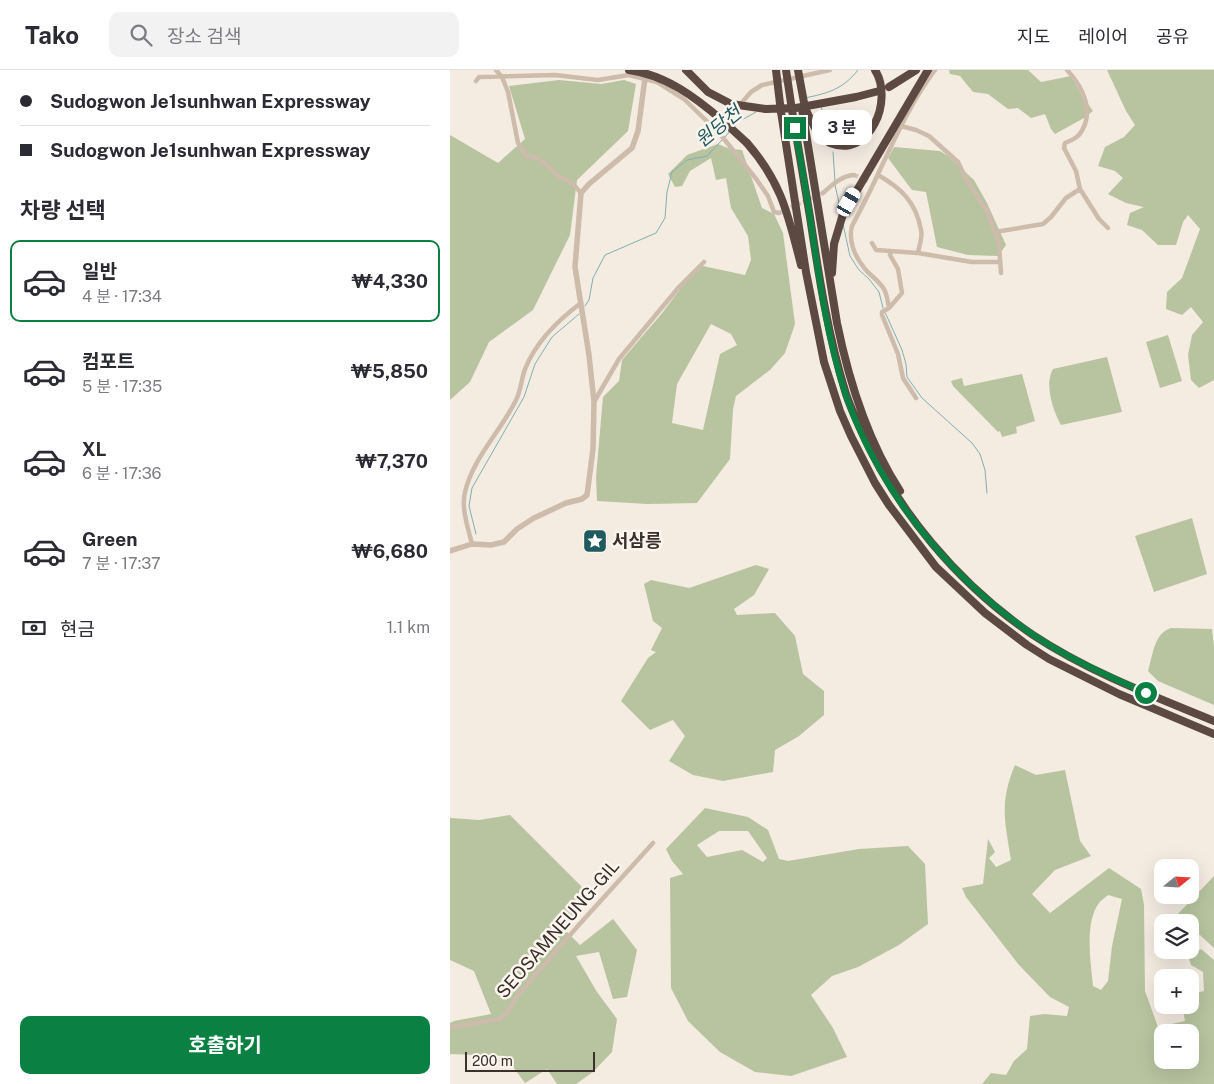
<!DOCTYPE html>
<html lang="ko">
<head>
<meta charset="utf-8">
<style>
  body { margin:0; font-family:"Public Sans","Noto Sans KR",sans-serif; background:#f2f2f3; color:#2b2b33; height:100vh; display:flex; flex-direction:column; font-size:19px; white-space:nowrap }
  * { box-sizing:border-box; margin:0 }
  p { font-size:16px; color:#7c7c81 }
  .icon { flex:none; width:28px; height:28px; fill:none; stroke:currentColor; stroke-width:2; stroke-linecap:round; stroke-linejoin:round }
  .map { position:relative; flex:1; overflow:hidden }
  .sheet { display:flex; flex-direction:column; background:#fff; width:450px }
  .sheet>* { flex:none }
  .guide { display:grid; align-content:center; height:110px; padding:0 20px; background:#fff }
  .needle { width:32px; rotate:72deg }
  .buttons { position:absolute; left:704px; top:789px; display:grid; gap:10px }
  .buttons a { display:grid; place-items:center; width:45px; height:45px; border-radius:10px; background:#fff; box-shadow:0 5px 20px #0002; font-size:25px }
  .scale { position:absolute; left:15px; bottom:12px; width:130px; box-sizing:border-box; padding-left:5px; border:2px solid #3b302b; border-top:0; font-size:14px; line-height:18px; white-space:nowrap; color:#3b302b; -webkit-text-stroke:4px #fbf5ee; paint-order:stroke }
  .end { position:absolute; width:22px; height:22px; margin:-11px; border:6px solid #0b8043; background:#fff; box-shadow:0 0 0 2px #fff }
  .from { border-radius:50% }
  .bubble { position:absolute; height:35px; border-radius:10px; background:#fff; box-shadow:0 5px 20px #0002; font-size:16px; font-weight:700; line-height:35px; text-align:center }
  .car { position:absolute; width:15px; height:30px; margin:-15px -8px; border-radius:6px; box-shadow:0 0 4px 1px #0007; background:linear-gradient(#fff 24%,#345 0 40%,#fff 0 76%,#345 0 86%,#fff 0) }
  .guide b { display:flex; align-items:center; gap:18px; height:48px; font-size:19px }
  .guide b+b { border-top:1px solid #e1e1e2 }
  .guide i { width:12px; height:12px; background:#2b2b33 }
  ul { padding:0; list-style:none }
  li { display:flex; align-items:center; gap:15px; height:82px; margin:0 10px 8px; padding:0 10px; border:2px solid transparent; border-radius:10px }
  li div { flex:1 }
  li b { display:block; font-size:19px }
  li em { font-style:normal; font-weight:700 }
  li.active { border-color:#0b8043 }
  li>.icon { width:45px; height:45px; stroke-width:1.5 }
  h2 { padding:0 20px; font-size:22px; line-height:60px }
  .pay { display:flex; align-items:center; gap:12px; height:55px; padding:0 20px; font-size:19px }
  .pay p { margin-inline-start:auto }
  .primary-button { display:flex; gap:10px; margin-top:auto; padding:10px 20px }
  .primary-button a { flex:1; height:58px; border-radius:10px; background:#0b8043; color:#fff; font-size:20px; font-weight:700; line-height:58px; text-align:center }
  header { display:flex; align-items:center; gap:30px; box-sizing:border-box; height:70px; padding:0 25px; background:#fff; border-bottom:1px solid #e1e1e2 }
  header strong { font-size:24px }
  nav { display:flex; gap:28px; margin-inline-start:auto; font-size:18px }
  .search { width:350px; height:45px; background:#f2f2f3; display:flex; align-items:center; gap:12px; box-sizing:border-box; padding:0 18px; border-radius:10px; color:#7c7c81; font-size:19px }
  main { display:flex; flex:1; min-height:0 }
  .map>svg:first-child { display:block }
  .green { fill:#b8c4a0; fill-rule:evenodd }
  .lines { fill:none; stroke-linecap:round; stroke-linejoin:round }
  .stream { stroke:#7fb0b2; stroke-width:1 }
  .minor-tunnel { stroke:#cfc6bd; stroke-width:4.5; stroke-dasharray:4.5 2; stroke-linecap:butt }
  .minor { stroke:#cdbbac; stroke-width:4.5 }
  .tertiary { stroke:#cdbbac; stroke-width:5.5 }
  .motorway { stroke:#5c4a42; stroke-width:8 }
  .motorway-bridge { stroke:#5c4a42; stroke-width:8 }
  .route { stroke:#0b8043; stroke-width:6 }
  .labels { text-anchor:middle; stroke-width:5; stroke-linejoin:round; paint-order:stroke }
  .poi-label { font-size:18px; font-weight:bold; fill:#3b302b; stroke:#fbf5ee; text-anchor:start }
  .street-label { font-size:18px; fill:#3b302b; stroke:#fbf5ee }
  .water-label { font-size:19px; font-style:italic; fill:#1f5a5e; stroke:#fbf5ee }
</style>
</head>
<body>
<header>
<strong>Tako</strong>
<div class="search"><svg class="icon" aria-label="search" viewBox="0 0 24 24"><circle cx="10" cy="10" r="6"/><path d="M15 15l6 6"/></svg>장소 검색</div>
<nav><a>지도</a><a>레이어</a><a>공유</a></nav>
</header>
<main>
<section class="sheet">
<div class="guide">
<b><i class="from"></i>Sudogwon Je1sunhwan Expressway</b>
<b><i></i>Sudogwon Je1sunhwan Expressway</b>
</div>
<h2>차량 선택</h2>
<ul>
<li class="active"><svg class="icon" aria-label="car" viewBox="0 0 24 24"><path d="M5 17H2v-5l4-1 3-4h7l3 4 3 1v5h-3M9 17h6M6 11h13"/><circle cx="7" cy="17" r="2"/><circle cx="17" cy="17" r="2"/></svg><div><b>일반</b><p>4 분 · 17:34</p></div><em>₩4,330</em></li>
<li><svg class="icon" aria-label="car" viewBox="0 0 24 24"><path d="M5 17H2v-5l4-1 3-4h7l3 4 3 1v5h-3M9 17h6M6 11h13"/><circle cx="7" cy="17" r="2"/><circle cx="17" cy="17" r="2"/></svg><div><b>컴포트</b><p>5 분 · 17:35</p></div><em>₩5,850</em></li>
<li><svg class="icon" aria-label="car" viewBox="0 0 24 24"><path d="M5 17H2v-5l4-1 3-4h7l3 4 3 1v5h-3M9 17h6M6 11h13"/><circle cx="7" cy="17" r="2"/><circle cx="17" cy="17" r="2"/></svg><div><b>XL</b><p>6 분 · 17:36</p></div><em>₩7,370</em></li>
<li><svg class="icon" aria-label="car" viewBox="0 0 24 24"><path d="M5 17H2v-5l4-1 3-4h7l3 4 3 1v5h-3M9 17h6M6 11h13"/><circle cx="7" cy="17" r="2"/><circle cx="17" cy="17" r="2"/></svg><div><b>Green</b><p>7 분 · 17:37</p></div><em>₩6,680</em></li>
</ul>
<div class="pay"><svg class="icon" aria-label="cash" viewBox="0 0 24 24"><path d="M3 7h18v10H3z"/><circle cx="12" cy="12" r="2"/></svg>현금<p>1.1 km</p></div>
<div class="primary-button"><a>호출하기</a></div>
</section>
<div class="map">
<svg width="764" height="1014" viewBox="0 0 764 1014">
  <rect width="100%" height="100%" fill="#f4ebe1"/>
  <!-- green -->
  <path class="green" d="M499,0h79l13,12 30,-6 10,18 12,17 -9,7 -29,16 -4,-5 -6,-15 -14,4 -13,-10 -10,1 -20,-15 -15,-2 -13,-16 -10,-2z
    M657,0h107v310l-15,8 -8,-8 -3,-25 4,-20 11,-13 -12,-15 -9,8 -16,-6 1,-17 15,-14 18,-49 -12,-14 -5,7 -7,23h-18l-16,-15 -15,-5 3,-12 14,-6 -18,-4 -18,-9 15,-16 -8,-7 -17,-5 7,-19 19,-10 11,-12 -9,-14z
    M109,10l42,4 23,-4 12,4 -8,47 -51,49 -7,55 -37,75 -44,32 -19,40 -20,18v-265l48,28 27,-24 -16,-53z
    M268,74l12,5 12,1 20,58 12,6 9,19 12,91 -10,29 -15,17 -34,26 -3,13 -3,50 -33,44 -49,1 -51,-3 -1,-24 7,-80 16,-16 3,-21 41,-48 35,-47 47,10 6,-15 -3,-24 -17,-28 -5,-30 -10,2 -5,-22 -21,13 -8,15 -7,1 -7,-13 19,-19zM261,254l20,10 6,11 -17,9 -17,76 -31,-7 5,-39z
    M444,77l46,4 8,5 26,24 13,23 19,42 -8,11 -30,-1 -31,-8 -11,-55 -14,-2 -24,-32z
    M718,265l14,46 -22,7 -14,-46z
    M657,287l15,55 -61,13c-8,-14 -17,-41 -8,-56z
    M572,304l13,47 -19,6 1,6 -15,4 -2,-6 -2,1 -45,-46 -2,-5 11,-3 2,8z
    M742,448l15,56 -53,18 -19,-56z
    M306,495l13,4 -15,26 -20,14 3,6 38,-2 20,23 8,38 21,17v24l-25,21 -24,14 -2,22 -50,9 -30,-6 -24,-14 16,-25 -12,-16 -23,10 -29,-29 27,-43 8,-6 -5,-2 11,-22 -9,-7 -9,-37 7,-4 38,8z
    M721,558l41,1 2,18v58l-56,-24 -10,-10c5,-16 6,-38 23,-43z
    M565,695l21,10 29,-5 15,71 11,15 -36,14 -23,24 18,19 59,-45 32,21 3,16 1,86 13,36 27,-6 -3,-16h8v-17l6,5 8,-2 -1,-19 -12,-7 -3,-9 13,-7 13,11v124h-232l9,-11 15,2 8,-14 13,-12 3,-33 14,-2 23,2 2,-9 -19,-10 -31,-32 -53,-68 -4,-9 21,-4 5,-45 7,13 -6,6 7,9 15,-7c-6,-38 -12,-57 4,-95zM658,825l14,4 -10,47 -4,35 -7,9 -8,-4c-2,-23 -9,-63 6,-83 2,-3 6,-5 9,-8zM712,962h28v28h-28z
    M255,738l43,9 20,13 11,29 9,2 71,-12 49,-3 17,18 3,60 -29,21 -41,22 -26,9 -21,19 22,33 14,29 -56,19 -36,-4 -35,-20 -32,-31 -17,-33 -1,-110 13,-4 -11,-13 -6,-12zM269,761h29l19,27 -4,4 -21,-12 -35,7 -10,-12z
    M60,745l72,72 -6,24 -13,17 17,17 33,-26 24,31 -10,47 -14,2 -14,-47 -23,4 21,36 20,27 -5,33 -19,20 -17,12h-19l-10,-15 -22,14 -20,-27 -55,-2v-31l4,-2 37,-7 -17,-43 -24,-11v-142l29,2z
    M764,806v72l-24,-22v-4h-4l-9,-7z"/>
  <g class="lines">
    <!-- stream -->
    <path class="stream" d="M355,28c24,-5 38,-9 53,-28
      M371,37l11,26v6
      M285,56l5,-5 16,-9
      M275,67l5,-6
      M383,82l2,29
      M385,115l6,27
      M393,154l7,32 9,14 10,9 10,13 4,16
      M135,236l4,-6 4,-22 12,-23 51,-22 9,-15 2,-26 5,-20 15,-12 20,-4 15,-16
      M435,242l17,38 4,14 1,13 15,21 50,45 8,11 5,16 2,23
      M26,464l-7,-28 3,-18 52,-91 11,-33 17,-27 27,-23"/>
    <!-- minor-tunnel -->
    <path class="minor-tunnel" d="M404,105l14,6
      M329,143l44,-20"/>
    <!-- minor -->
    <path class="minor" d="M46,0l6,7 6,15 10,51 9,13 10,2 10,7 10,10 16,9 8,9
      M617,0c16,17 29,43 12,65 -3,3 -9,6 -14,8l-1,5 12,23 4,18 19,30 9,9
      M26,11l3,-4 76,-2 43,5 31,-5 28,7 27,17 36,35 37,46 11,16 6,16 5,1
      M451,56l15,4 13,6 29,26 8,17 22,34 11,31 2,29
      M266,60l16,-16 19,-22 11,-7 68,-15
      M428,105c23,13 38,27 43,55 2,7 -2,16 -3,23
      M373,123c9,-8 18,-17 31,-18
      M545,162l48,-8 8,-7 15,-19 14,-9
      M422,173l4,7 42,3 54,9h28
      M441,182l-1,3 8,14 4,24 -13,15 -7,4v3l16,39 5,24 13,20
      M439,238c-1,-7 -2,-13 -5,-19 -5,-8 -13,-13 -19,-20 -10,-12 -17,-28 -13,-43 9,-17 18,-34 26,-52 17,-36 33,-72 57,-104
      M144,332l25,-43 60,-72 25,-25
      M22,474c-4,-16 -11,-36 -7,-52 8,-34 35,-60 50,-90 6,-10 6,-22 10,-33 11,-27 33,-49 56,-66
      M0,957l50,-8 8,-8 10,-16 59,-68 76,-84"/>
    <!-- tertiary -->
    <path class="tertiary" d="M0,481l22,-7 19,1 13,-3 13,-13 17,-11 32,-15 16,-4 5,-4 6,-46 1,-47 -5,-47 -14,-88 6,-74 8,-9 43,-36 6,-17 7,-53"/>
    <!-- motorway -->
    <path class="motorway" d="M179,0c37,5 66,27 94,51
      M236,0l22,22 23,12
      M439,17l27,-17
      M355,38c6,12 12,29 25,35 40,16 64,-43 45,-73
      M316,39l30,-1 60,-11 23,-6
      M352,39l35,214c12,59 30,117 63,168
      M342,40c6,36 12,71 18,107 9,60 18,119 36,177 4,12 9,23 14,34 36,82 98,156 173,207 56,37 120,61 181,86
      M331,42l25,160 18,90 16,49 11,25 24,47 14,22 47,62 49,46 42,32 22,14 70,35 95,40
      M297,73c35,40 41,72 54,122
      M382,203l2,-29 9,-30 85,-144"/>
    <!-- motorway-bridge -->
    <path class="motorway-bridge" d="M326,0l5,42
      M336,0l6,40
      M348,0l7,38
      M281,34l35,5
      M273,51l24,22"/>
  </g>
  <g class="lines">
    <!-- route -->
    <path class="route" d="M345,58c5,30 11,60 15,90 9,59 17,121 36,178 34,96 103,181 186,238 35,24 76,42 114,59"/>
  </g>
  <!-- icons -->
  <defs>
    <symbol id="sight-square" viewBox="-11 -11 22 22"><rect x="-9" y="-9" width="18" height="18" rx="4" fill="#1f5a5e" stroke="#fbf5ee"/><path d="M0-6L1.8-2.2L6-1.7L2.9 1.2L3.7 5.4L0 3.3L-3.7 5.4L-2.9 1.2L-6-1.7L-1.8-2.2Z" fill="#fff"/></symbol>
  </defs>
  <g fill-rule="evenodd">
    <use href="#sight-square" x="131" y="457" width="28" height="28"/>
  </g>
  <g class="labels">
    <!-- poi labels -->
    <g class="poi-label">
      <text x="162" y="477">서삼릉</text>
    </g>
    <!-- street labels -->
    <g class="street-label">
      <text transform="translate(108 859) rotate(-49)" y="6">SEOSAMNEUNG-GIL</text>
    </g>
    <!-- water labels -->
    <g class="water-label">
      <text transform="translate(268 56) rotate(-39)" y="7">원당천</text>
    </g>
  </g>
</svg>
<div class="buttons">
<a><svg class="needle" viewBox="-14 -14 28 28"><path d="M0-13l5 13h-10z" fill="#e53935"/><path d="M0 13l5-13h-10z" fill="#7c7c81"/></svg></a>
<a><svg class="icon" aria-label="layers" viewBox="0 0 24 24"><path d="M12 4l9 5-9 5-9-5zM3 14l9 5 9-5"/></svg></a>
<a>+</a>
<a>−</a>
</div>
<div class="scale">200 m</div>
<i class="end from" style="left:696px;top:623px"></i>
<i class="end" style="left:345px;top:58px"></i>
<div class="bubble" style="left:362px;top:40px;width:60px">3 분</div>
<i class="car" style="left:399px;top:132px;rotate:30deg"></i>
</div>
</main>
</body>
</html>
